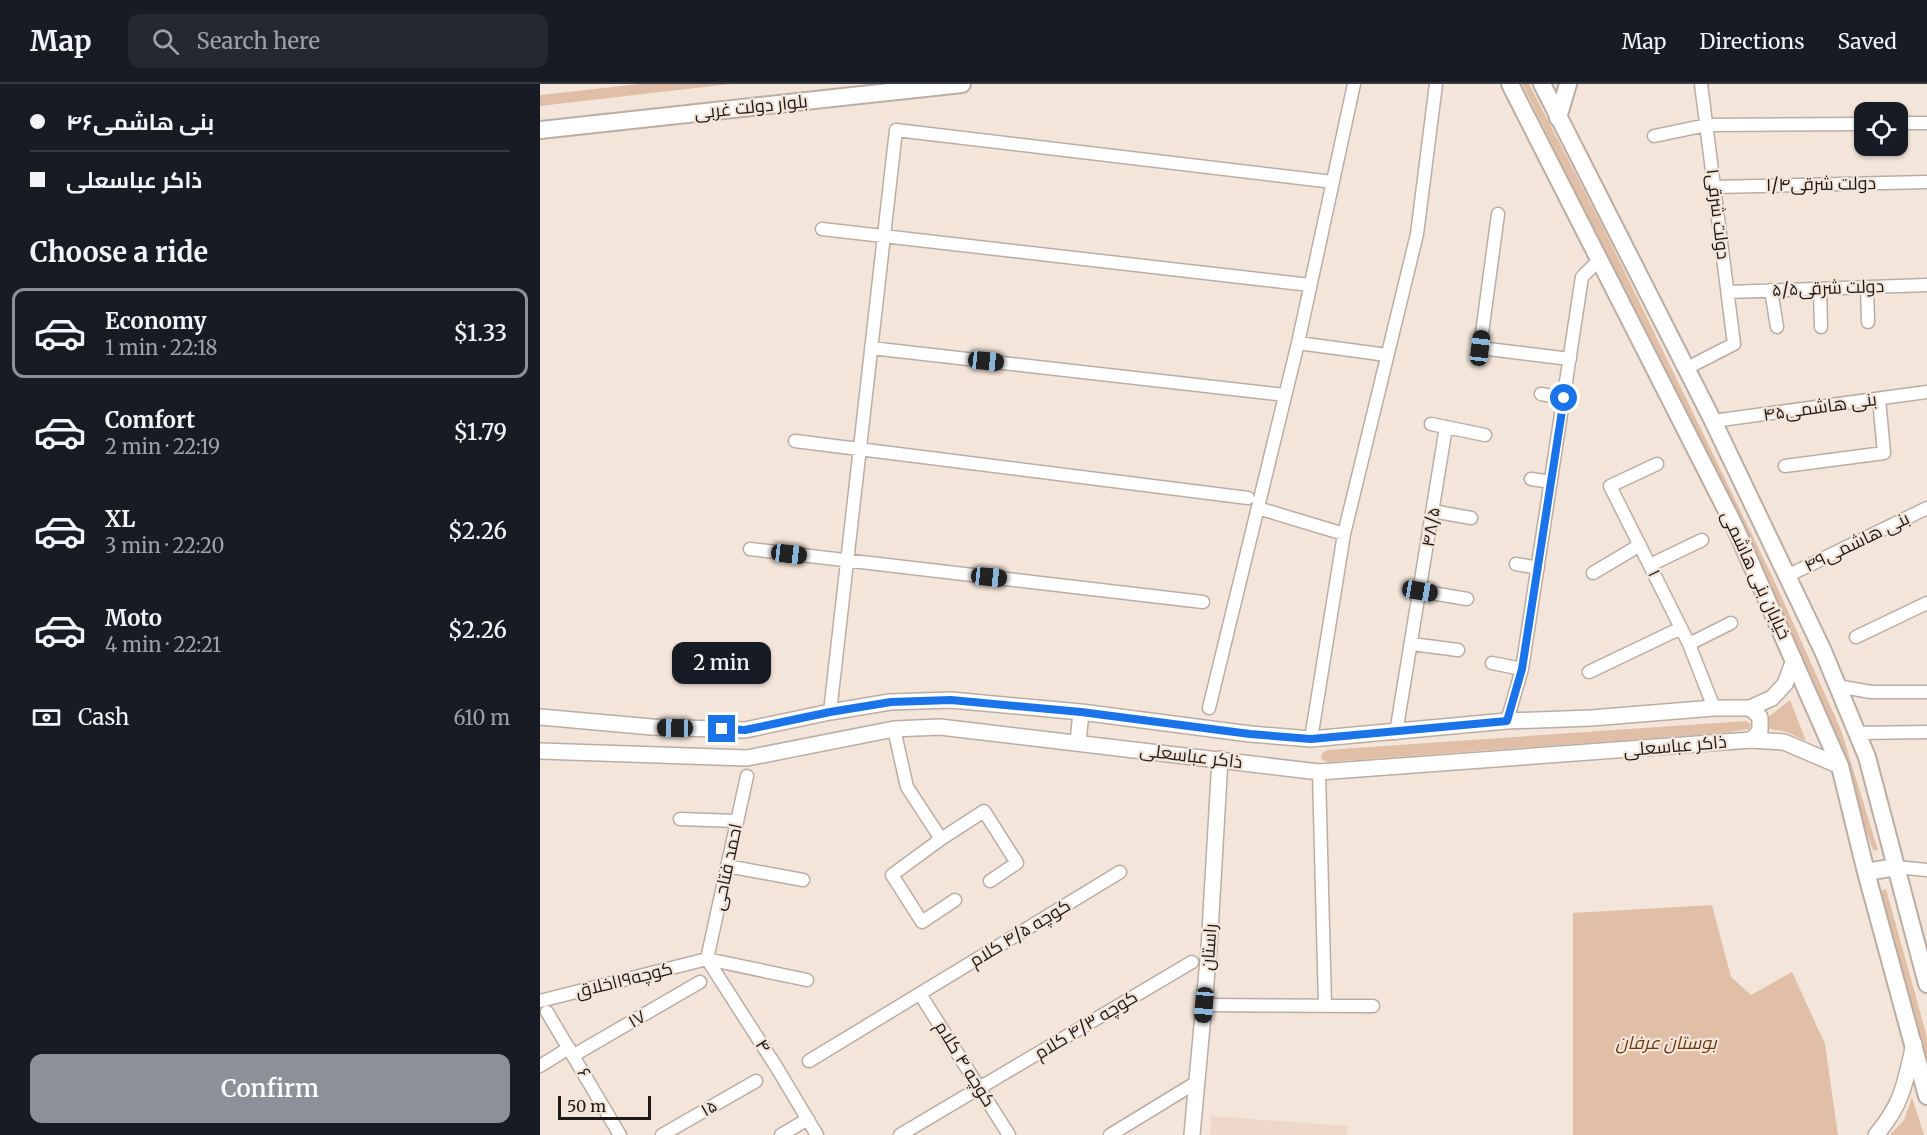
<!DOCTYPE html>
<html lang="en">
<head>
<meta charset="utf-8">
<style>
  body { margin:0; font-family:Merriweather,Cairo,serif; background:#242831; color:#f1f3f6; height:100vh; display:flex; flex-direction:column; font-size:22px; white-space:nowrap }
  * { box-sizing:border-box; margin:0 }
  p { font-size:20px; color:#9ea1a6 }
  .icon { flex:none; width:33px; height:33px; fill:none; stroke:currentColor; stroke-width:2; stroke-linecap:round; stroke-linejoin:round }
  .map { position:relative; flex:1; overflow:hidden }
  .side { display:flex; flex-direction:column; background:#171b24; width:540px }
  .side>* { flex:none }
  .banner { display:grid; align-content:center; height:132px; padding:0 30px; background:#171b24 }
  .fabs { position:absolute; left:1314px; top:18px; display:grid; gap:12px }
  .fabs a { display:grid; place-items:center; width:54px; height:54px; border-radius:12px; background:#171b24; box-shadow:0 2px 4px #0004; font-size:30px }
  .scale { position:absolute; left:18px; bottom:15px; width:93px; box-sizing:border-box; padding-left:6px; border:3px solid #1f1a16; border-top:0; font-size:16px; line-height:21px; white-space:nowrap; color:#1f1a16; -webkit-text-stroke:4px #f3e5da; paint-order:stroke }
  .end { position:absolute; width:27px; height:27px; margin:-14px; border:8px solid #1a73e8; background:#fff; box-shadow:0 0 0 3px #fff }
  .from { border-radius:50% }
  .bubble { position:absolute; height:42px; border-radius:12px; background:#171b24; box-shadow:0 2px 4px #0004; font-size:20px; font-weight:600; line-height:42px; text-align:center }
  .car { position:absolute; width:18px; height:36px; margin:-18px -9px; border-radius:8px; box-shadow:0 0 4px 2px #0007; background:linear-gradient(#222 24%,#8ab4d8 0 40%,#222 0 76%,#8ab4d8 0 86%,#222 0) }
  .banner b { display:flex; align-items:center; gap:21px; height:57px; font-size:22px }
  .banner b+b { border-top:2px solid #363941 }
  .banner i { width:15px; height:15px; background:#f1f3f6 }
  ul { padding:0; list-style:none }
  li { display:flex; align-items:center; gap:18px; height:90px; margin:0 12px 9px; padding:0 18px; border:3px solid transparent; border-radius:12px }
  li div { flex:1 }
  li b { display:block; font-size:22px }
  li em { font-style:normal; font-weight:600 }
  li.selected { border-color:#8c9099 }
  li>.icon { width:54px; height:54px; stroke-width:1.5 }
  h2 { padding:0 30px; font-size:27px; line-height:72px }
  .pay { display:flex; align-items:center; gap:15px; height:66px; padding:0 30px; font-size:22px }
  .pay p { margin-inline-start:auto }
  .cta { display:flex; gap:12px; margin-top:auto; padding:12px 30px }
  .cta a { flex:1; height:69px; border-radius:12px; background:#8c9099; color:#fff; font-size:24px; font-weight:600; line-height:69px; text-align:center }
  header { display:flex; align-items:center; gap:36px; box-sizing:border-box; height:84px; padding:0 30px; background:#171b24; border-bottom:2px solid #363941 }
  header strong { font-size:28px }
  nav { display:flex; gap:33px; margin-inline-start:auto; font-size:21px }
  .search { width:420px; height:54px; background:#242831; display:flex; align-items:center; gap:15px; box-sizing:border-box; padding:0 21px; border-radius:12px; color:#9ea1a6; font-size:22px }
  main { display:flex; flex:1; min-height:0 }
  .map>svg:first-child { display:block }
  .built { fill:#edd8c9 }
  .green { fill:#e0bfa6 }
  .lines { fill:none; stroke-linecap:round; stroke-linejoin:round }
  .minor-casing { stroke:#bbada3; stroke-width:15 }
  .tertiary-casing { stroke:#bbada3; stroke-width:18 }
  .secondary-casing { stroke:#bbada3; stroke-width:20 }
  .minor { stroke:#fff; stroke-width:12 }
  .tertiary { stroke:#fff; stroke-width:15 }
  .secondary { stroke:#fff; stroke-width:16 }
  .route { stroke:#1a73e8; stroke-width:8 }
  .labels { text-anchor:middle; stroke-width:4.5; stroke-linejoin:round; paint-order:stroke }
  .street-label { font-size:18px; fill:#1f1a16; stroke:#f3e5da }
  .park-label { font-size:18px; font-style:italic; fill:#69390a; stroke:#f3e5da }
</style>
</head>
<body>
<header>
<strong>Map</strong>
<div class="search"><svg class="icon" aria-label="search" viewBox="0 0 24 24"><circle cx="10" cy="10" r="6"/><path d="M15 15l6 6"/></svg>Search here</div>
<nav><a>Map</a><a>Directions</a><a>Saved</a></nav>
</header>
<main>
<section class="side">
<div class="banner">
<b><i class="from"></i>بنی هاشمی۴۶</b>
<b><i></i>ذاکر عباسعلی</b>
</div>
<h2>Choose a ride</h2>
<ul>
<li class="selected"><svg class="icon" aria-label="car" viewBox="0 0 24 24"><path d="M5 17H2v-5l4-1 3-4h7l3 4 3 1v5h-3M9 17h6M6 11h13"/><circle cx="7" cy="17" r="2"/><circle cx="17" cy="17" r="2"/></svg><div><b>Economy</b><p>1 min · 22:18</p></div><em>$1.33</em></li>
<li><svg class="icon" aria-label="car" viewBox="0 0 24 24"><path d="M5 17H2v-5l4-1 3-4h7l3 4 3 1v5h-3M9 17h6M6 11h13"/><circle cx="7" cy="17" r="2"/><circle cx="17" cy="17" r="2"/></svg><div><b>Comfort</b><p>2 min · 22:19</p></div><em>$1.79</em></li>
<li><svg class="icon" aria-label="car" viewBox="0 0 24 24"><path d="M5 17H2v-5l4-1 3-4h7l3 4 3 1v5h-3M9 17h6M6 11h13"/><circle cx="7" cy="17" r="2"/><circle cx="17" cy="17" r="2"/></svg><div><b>XL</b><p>3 min · 22:20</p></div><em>$2.26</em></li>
<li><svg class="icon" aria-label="car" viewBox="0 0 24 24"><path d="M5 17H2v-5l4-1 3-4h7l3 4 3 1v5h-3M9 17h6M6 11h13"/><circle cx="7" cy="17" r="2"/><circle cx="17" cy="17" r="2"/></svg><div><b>Moto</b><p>4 min · 22:21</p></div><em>$2.26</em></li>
</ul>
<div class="pay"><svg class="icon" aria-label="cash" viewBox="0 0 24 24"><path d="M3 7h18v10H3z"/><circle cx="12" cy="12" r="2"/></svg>Cash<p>610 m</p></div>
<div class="cta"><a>Confirm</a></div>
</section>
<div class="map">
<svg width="1387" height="1051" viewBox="0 0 1387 1051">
  <rect width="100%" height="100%" fill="#f3e5da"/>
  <!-- built -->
  <path class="built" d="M671,1032l137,10 -1,9h-137z"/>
  <!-- green -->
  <path class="green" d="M100,0h90l-190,22v-11z
    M982,0h7l75,145 169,349 68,152 37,120h-5l-34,-96 -131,-295z
    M1250,616l16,41 -19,-9 -22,-4 3,-5 -2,-4z
    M1206,637l5,3 -2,5 -25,4 -396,29 -7,-3 1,-6 6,-3 13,-1z
    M1346,805l41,148v30l-49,-175z
    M1172,821l19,72 20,18 41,-23 33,72 13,91h-265v-222z
    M1372,1013l12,38h-34l14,-15z"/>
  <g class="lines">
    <defs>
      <path id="minor" d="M1358,39h29
        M1114,52l53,-11 157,-1
        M1175,103l212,-5
        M958,130l-18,134 90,11
        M282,145l488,56
        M1327,203l1,35
        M1280,205l1,38
        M1231,206l6,37
        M1188,208l199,-7
        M758,259l89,12
        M331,264l414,47
        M1147,284l47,-24 -33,-260
        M1001,310l23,4
        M1173,337l214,-29
        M891,340l54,11
        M255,357l453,57
        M1117,380l-47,22 79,158 25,64
        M1245,382l99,-13 -5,-54
        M991,395l20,3
        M718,424l86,26
        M893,427l38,7
        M210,465l453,53
        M976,480l22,4
        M1110,481l52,-25
        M1053,489l47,-28
        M1247,492l140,-68
        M880,507l47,8
        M1316,553l71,-34
        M872,560l46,6
        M1149,560l42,-21
        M952,579l30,6
        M1049,588l92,-44
        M1297,602l34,6h56
        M669,624l89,-365 56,-259
        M290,628l66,-582 437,52
        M967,637l15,-52 60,-392 18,-18
        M354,645l13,58 34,52 -49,36 30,47 33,-22
        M856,649l50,-306
        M1317,649l70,-1
        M771,655l33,-205 73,-300 19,-150
        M779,688l6,234
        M140,735l56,2
        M401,755l43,-28 33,52 -27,18
        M187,782l76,14
        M1356,783l31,3
        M167,875l70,109 40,67
        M167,875l40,-183
        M380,910l89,141
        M0,917l167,-42 100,21
        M664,921l169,1
        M7,928l73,123
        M34,971l126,-73
        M269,977l311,-189
        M0,982l29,-18
        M122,1051l94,-54
        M241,1051l27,-16
        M360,1051l292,-173
        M570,1051l87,-53"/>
      <path id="tertiary" d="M1210,624l10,9v14l-9,9
        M0,633l112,10 93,3 85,-18 60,-10 61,-2 130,12 169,22 61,5 196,-18 84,-3 123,-10h36l22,-10 13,-14 9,-24
        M538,658l3,-30
        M0,667l207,7 147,-29 46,-2 379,45 432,-32 33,2 56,24
        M652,1051l17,-186 11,-190
        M1336,1051c27,-32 29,-52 38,-91"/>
      <path id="secondary" d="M970,0l224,441 106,241 26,106 61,224
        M1002,0l171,337 110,230 44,106 60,227
        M1018,34l10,-34
        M0,46l422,-46
        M1326,788l30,-5"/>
    </defs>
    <!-- minor casing -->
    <use href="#minor" class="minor-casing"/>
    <!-- tertiary casing -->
    <use href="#tertiary" class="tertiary-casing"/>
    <!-- secondary casing -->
    <use href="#secondary" class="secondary-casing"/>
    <!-- minor -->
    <use href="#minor" class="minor"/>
    <!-- tertiary -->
    <use href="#tertiary" class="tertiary"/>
    <!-- secondary -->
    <use href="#secondary" class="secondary"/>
  </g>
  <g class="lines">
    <!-- route -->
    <path class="route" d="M182,645l23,1 85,-18 61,-10 60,-2 130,12 169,22 61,5 196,-18 15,-52 42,-271"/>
  </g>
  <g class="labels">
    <!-- street labels -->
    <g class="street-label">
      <text transform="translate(211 23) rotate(-6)" y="6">بلوار دولت غربی</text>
      <text transform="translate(1281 100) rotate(-1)" y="6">۱/۴دولت شرقی</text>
      <text transform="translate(1178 130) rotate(83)" y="6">۱دولت شرقی</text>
      <text transform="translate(1288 204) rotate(-2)" y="6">۵/۵دولت شرقی</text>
      <text transform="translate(1280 323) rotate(-8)" y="6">بنی هاشمی۴۵</text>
      <text transform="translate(891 443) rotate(-81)" y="6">۴۸/۵</text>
      <text transform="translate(1317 458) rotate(-26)" y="6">بنی هاشمی۴۹</text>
      <text transform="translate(1114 489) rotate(64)" y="6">۱</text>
      <text transform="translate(1216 491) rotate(65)" y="6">خیابان بنی هاشمی</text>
      <text transform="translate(1135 662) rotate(-5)" y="6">ذاکر عباسعلی</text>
      <text transform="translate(651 672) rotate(7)" y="6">ذاکر عباسعلی</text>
      <text transform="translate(187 783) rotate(-78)" y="6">احمد فتاحی</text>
      <text transform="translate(480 849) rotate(-31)" y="6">کوچه ۴/۵ کلام</text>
      <text transform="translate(669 863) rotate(-86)" y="6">راستان</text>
      <text transform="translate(84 896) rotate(-14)" y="6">کوچه۱۹اخلاق</text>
      <text transform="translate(97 935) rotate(-30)" y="6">۱۷</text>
      <text transform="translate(546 941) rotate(-31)" y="6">کوچه ۴/۳ کلام</text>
      <text transform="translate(223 962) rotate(57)" y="6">۴</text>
      <text transform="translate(425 980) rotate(58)" y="6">کوچه ۴ کلام</text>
      <text transform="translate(44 989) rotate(60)" y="6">۶</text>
      <text transform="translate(169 1024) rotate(-30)" y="6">۱۵</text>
    </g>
    <!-- park labels -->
    <g class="park-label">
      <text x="1126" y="965">بوستان عرفان</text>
    </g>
  </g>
</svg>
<div class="fabs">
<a><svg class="icon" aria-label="locate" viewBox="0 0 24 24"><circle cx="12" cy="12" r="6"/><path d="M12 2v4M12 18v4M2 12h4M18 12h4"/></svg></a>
</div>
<div class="scale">50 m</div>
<i class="end from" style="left:1024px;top:314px"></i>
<i class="end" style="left:182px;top:645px"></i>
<div class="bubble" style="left:132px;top:558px;width:99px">2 min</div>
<i class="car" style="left:940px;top:264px;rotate:7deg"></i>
<i class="car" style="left:446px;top:277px;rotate:96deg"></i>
<i class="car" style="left:249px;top:470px;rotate:97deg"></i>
<i class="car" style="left:449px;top:493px;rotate:96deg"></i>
<i class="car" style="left:880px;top:507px;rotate:100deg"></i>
<i class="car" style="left:135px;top:644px;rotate:271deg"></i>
<i class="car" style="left:664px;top:921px;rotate:185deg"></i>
</div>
</main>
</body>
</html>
